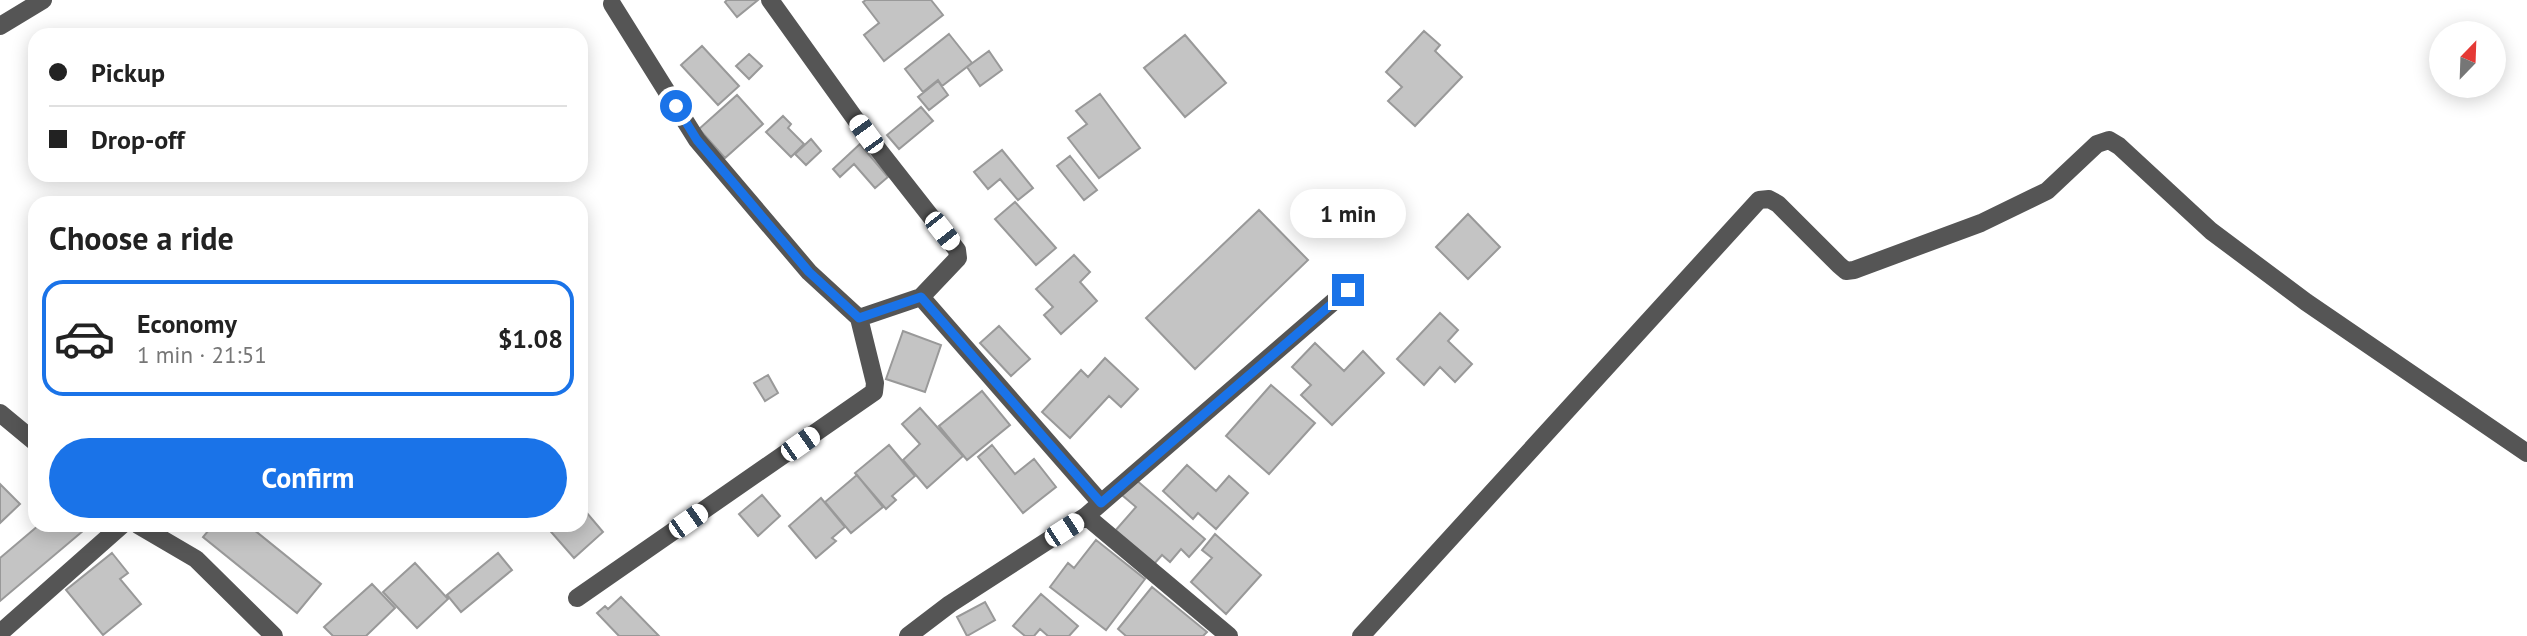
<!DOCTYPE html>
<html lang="en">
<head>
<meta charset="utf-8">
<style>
  body { margin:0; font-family:"PT Sans",sans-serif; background:#f2f2f2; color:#222; height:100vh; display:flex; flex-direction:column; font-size:26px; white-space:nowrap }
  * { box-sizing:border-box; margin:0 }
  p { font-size:23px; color:#767676 }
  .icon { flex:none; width:38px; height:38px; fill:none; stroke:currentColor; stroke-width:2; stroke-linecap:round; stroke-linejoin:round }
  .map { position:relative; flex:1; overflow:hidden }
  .drawer { position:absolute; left:28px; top:196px; width:560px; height:336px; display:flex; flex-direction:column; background:#fff; border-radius:21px; box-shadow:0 4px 18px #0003 }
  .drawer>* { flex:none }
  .guide { position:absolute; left:28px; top:28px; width:560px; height:154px; border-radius:21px; box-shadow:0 4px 18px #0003; display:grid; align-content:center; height:154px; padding:0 21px; background:#fff }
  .needle { width:46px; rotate:23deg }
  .tools { position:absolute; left:2429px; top:21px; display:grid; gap:14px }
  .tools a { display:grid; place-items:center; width:77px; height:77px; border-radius:50%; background:#fff; box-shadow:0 4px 18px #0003; font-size:35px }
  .end { position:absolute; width:32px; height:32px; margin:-16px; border:9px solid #1a73e8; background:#fff; box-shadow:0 0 0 4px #fff }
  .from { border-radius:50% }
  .bubble { position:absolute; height:49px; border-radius:24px; background:#fff; box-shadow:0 4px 18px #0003; font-size:23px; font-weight:700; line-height:49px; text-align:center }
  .car { position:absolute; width:21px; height:42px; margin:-21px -10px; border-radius:9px; box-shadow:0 0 5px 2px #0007; background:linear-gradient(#fff 24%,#345 0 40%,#fff 0 76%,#345 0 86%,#fff 0) }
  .guide b { display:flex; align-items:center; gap:24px; height:66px; font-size:26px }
  .guide b+b { border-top:2px solid #e0e0e0 }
  .guide i { width:18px; height:18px; background:#222 }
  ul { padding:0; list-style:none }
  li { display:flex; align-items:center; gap:21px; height:116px; margin:0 14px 10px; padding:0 7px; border:4px solid #e0e0e0; border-radius:21px }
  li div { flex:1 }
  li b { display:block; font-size:26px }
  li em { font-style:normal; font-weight:700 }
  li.selected { border-color:#1a73e8 }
  li>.icon { width:63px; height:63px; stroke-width:1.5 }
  h2 { padding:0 21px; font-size:32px; line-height:84px }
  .primary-button { display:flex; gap:14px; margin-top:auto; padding:14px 21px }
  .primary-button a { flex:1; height:80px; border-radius:42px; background:#1a73e8; color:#fff; font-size:28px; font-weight:700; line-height:80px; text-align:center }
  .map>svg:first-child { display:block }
  .building { fill:#c4c4c4; stroke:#999; stroke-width:2 }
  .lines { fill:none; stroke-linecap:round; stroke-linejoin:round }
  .minor { stroke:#555; stroke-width:18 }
  .route { stroke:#1a73e8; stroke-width:9 }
</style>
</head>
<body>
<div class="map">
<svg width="2527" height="636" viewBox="0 0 2527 636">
  <rect width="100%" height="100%" fill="#fff"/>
  <!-- building -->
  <path class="building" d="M727,0h31l-21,17 -12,-15z
    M866,0h65l12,15 -59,46 -20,-26 15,-12 -16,-21z
    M1424,31l16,14 -5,6 27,26 -47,49 -27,-25 14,-14 -16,-15z
    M949,34l23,29 -30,23 -4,-6 -15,12 -18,-23z
    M1185,35l41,48 -41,34 -41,-49z
    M702,46l37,40 -21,19 -37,-40z
    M989,51l13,19 -22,16 -13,-19z
    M749,54l13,12 -13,13 -13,-13z
    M938,81l10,14 -19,15 -11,-13z
    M1100,94l40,54 -41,30 -31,-40 19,-14 -11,-13z
    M737,95l26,29 -38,34 -26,-29z
    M921,107l12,14 -34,28 -12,-14z
    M783,116l8,8 -3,4 16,16 -13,13 -25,-25z
    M811,139l10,12 -15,14 -11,-11z
    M860,144l28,33 -13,11 -21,-24 -14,13 -7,-8z
    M1002,150l31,38 -15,12 -18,-21 -12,10 -14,-17z
    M1070,156l27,34 -13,10 -27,-34z
    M1015,202l41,46 -20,17 -41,-46z
    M1259,210l49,50 -113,109 -49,-51z
    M1468,214l32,33 -32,32 -32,-32z
    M1074,255l16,17 -10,10 17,19 -36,33 -17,-19 9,-8 -17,-18z
    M1440,313l18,17 -10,11 24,23 -17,18 -15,-15 -16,18 -27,-26z
    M999,326l31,33 -19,17 -31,-33z
    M903,331l38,14 -16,47 -39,-13z
    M1315,343l29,28 19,-20 21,22 -52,52 -31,-30 10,-10 -19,-18z
    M1105,358l33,31 -17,18 -12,-11 -39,42 -28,-26 39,-42 7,7z
    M768,375l10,18 -13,8 -11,-18z
    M1271,385l44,38 -46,51 -43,-38z
    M982,391l28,34 -43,35 -28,-34z
    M920,408l43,48 -36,32 -24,-28 17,-16 -18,-20z
    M889,445l26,31 -23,20 4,4 -10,9 -31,-36z
    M992,445l23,29 19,-15 22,28 -33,26 -45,-56z
    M1187,465l29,26 13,-15 19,17 -32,36 -18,-16 -5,6 -30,-28z
    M857,475l26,32 -32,26 -26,-31z
    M1135,479l70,60 -16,18 -8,-8 -11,13 -8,-7 -8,9 -39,-33 21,-24 -14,-12z
    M0,484l20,20 -20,19z
    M762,495l18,21 -22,20 -19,-22z
    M821,498l24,29 -13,11 4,3 -20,17 -27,-32z
    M581,506l22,26 -29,26 -29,-33h36z
    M39,525h51l-90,76v-43z
    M213,525h35l73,59 -24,29 -94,-76z
    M1215,534l46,41 -35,39 -35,-32 21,-24 -10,-8z
    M1096,540l49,39 -39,51 -56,-43 18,-24 6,5z
    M112,553l16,20 -8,6 21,25 -38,31 -37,-45z
    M498,553l14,17 -51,42 -14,-17z
    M415,563l33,36 -31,29 -34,-36z
    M372,584l23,24 -29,28h-33l-9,-9z
    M1152,587l55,45 -4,4h-77l-8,-7z
    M1041,594l37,32 -9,10h-21l-8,-7 -6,7h-9l-12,-10z
    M621,597l38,39h-40l-22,-23 8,-7 3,3z
    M985,602l10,18 -28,16 -10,-19z"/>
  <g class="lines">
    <!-- minor -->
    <path class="minor" d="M612,4l85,136 112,132 50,46 62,-21 37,-39 -1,-8 -91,-116 -96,-134
      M0,26l43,-26
      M921,297l180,206
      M0,413l35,29
      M1086,516l143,120
      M138,525l58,34 78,77
      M577,598l297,-206 1,-9 -16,-65
      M0,633l122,-108
      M908,636l42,-32 136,-88 261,-226
      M1361,636l398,-436 10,-1 9,5 61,61 7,6 8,-1 127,-47 66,-32 50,-47 12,-4 10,6 92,85 95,71 221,151"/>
  </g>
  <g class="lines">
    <!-- route -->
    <path class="route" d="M676,106l21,34 112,132 50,46 62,-21 180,206 247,-213"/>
  </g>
</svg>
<div class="tools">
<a><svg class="needle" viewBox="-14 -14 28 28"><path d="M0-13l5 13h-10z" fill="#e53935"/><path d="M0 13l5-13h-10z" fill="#767676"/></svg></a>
</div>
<i class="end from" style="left:676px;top:106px"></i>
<i class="end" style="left:1348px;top:290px"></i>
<div class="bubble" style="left:1290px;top:189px;width:116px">1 min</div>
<i class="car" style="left:866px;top:134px;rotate:324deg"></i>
<i class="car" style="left:942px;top:231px;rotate:142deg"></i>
<i class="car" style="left:800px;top:444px;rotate:55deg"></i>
<i class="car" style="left:688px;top:521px;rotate:55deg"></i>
<i class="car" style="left:1064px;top:530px;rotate:57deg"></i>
<div class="guide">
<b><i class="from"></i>Pickup</b>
<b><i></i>Drop-off</b>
</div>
<section class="drawer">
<h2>Choose a ride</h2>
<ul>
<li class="selected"><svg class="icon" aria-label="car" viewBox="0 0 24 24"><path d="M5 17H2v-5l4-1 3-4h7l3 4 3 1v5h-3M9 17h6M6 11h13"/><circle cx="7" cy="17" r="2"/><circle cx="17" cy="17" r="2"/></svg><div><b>Economy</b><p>1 min · 21:51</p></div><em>$1.08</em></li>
</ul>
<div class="primary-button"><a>Confirm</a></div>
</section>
</div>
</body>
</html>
